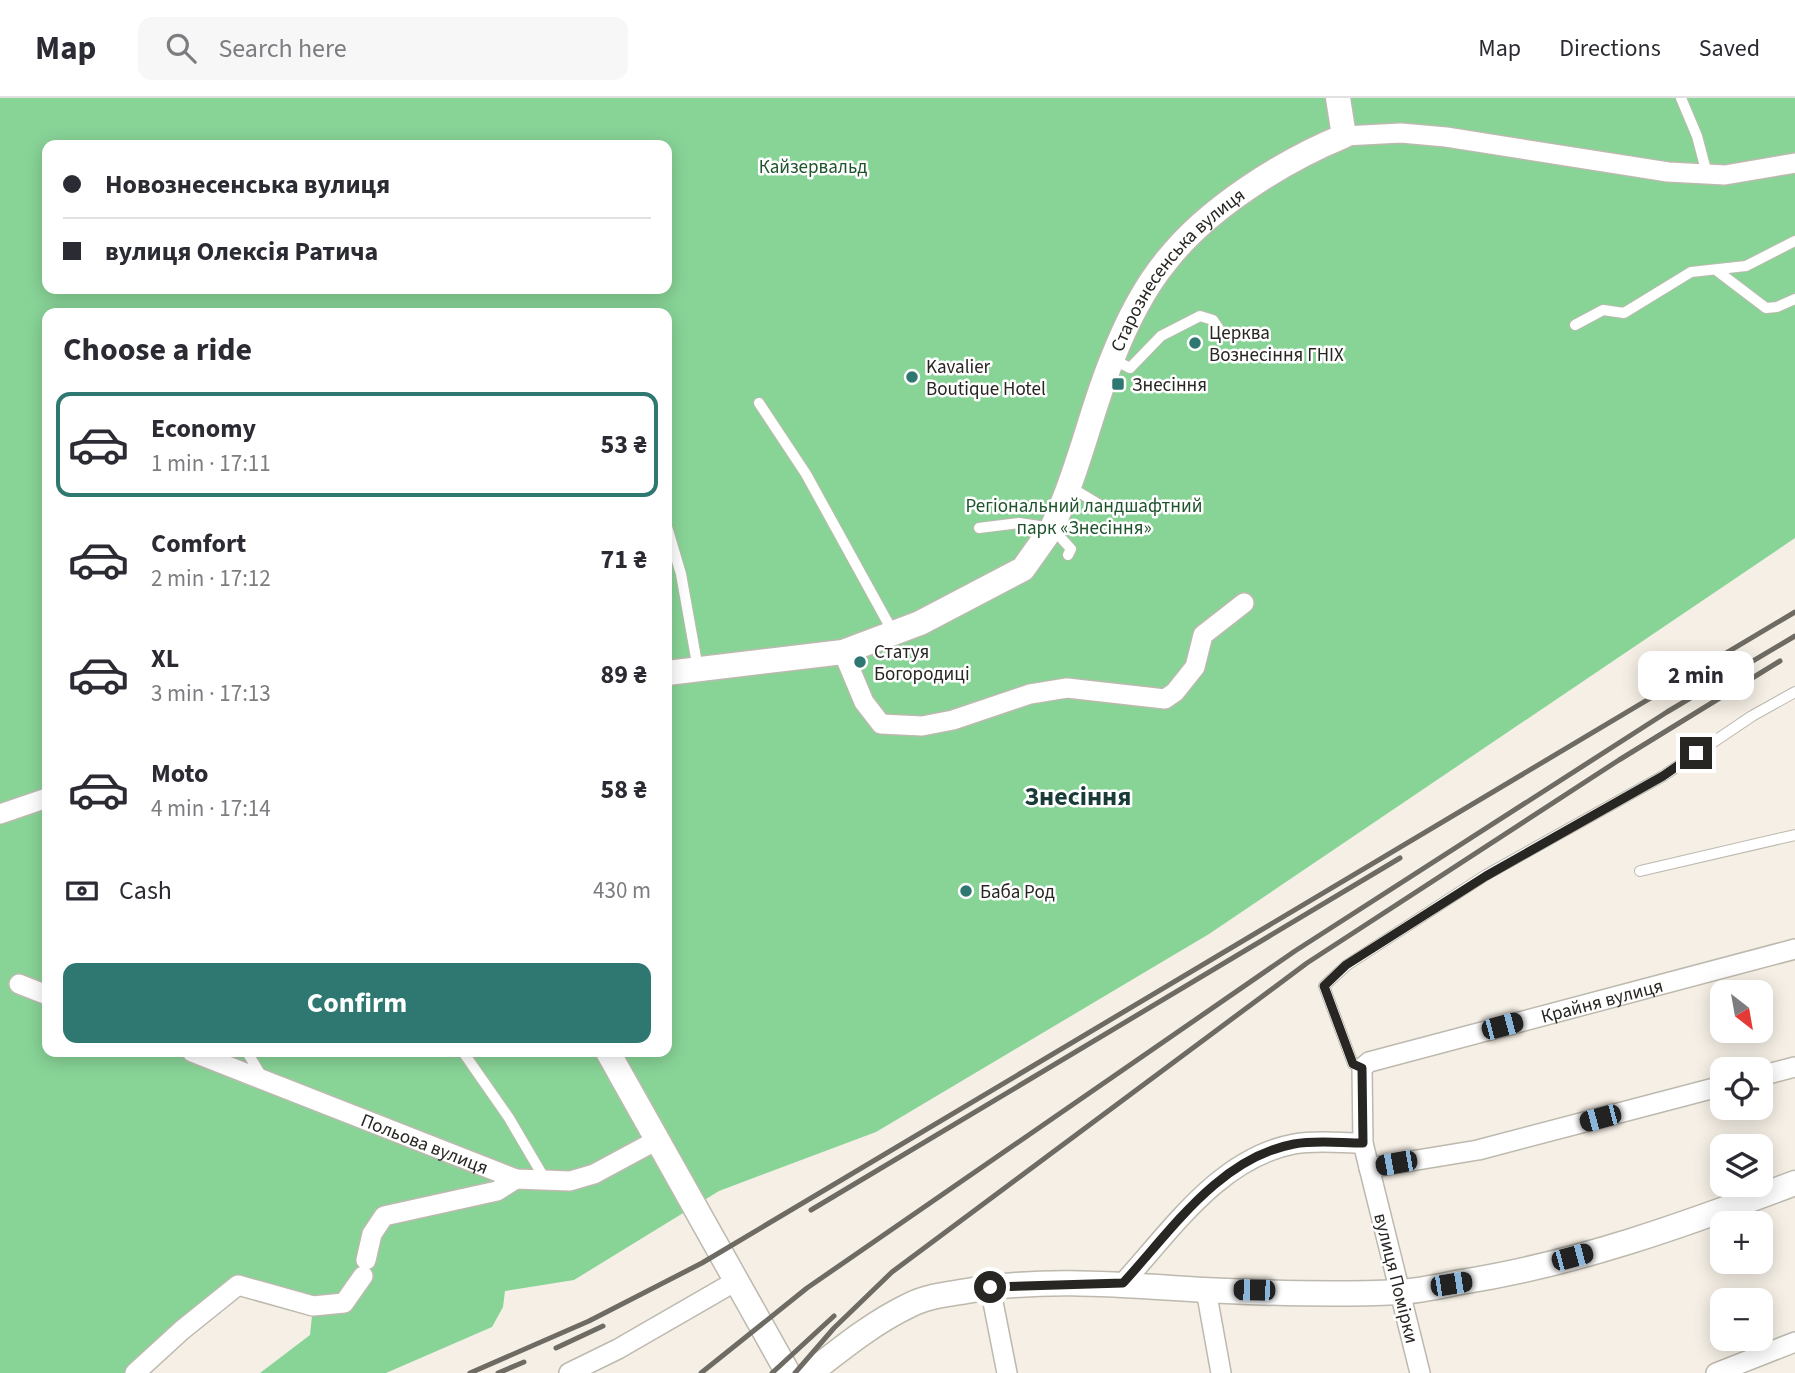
<!DOCTYPE html>
<html lang="en">
<head>
<meta charset="utf-8">
<style>
  body { margin:0; font-family:"Source Sans 3",sans-serif; background:#f7f7f7; color:#2b2b33; height:100vh; display:flex; flex-direction:column; font-size:26px; white-space:nowrap }
  * { box-sizing:border-box; margin:0 }
  p { font-size:23px; color:#7c7c81 }
  .icon { flex:none; width:38px; height:38px; fill:none; stroke:currentColor; stroke-width:2; stroke-linecap:round; stroke-linejoin:round }
  .map { position:relative; flex:1; overflow:hidden }
  .drawer { position:absolute; left:42px; top:210px; width:630px; height:749px; display:flex; flex-direction:column; background:#fff; border-radius:14px; box-shadow:0 4px 18px #0003 }
  .drawer>* { flex:none }
  .guide { position:absolute; left:42px; top:42px; width:630px; height:154px; border-radius:14px; box-shadow:0 4px 18px #0003; display:grid; align-content:center; height:154px; padding:0 21px; background:#fff }
  .needle { width:46px; rotate:149deg }
  .buttons { position:absolute; left:1710px; top:882px; display:grid; gap:14px }
  .buttons a { display:grid; place-items:center; width:63px; height:63px; border-radius:14px; background:#fff; box-shadow:0 4px 18px #0003; font-size:35px }
  .end { position:absolute; width:32px; height:32px; margin:-16px; border:9px solid #282622; background:#fff; box-shadow:0 0 0 4px #fff }
  .from { border-radius:50% }
  .bubble { position:absolute; height:49px; border-radius:14px; background:#fff; box-shadow:0 4px 18px #0003; font-size:23px; font-weight:700; line-height:49px; text-align:center }
  .car { position:absolute; width:21px; height:42px; margin:-21px -10px; border-radius:9px; box-shadow:0 0 5px 2px #0007; background:linear-gradient(#222 24%,#8ab4d8 0 40%,#222 0 76%,#8ab4d8 0 86%,#222 0) }
  .guide b { display:flex; align-items:center; gap:24px; height:66px; font-size:26px }
  .guide b+b { border-top:2px solid #e1e1e2 }
  .guide i { width:18px; height:18px; background:#2b2b33 }
  ul { padding:0; list-style:none }
  li { display:flex; align-items:center; gap:21px; height:105px; margin:0 14px 10px; padding:0 7px; border:4px solid transparent; border-radius:14px }
  li div { flex:1 }
  li b { display:block; font-size:26px }
  li em { font-style:normal; font-weight:700 }
  li.current { border-color:#2f7771 }
  li>.icon { width:63px; height:63px; stroke-width:1.5 }
  h2 { padding:0 21px; font-size:32px; line-height:84px }
  .pay { display:flex; align-items:center; gap:18px; height:77px; padding:0 21px; font-size:26px }
  .pay p { margin-inline-start:auto }
  .action { display:flex; gap:14px; margin-top:auto; padding:14px 21px }
  .action a { flex:1; height:80px; border-radius:14px; background:#2f7771; color:#fff; font-size:28px; font-weight:700; line-height:80px; text-align:center }
  header { display:flex; align-items:center; gap:42px; box-sizing:border-box; height:98px; padding:0 35px; background:#fff; border-bottom:2px solid #e1e1e2 }
  header strong { font-size:33px }
  nav { display:flex; gap:38px; margin-inline-start:auto; font-size:24px }
  .search { width:490px; height:63px; background:#f7f7f7; display:flex; align-items:center; gap:18px; box-sizing:border-box; padding:0 24px; border-radius:14px; color:#7c7c81; font-size:26px }
  .map>svg:first-child { display:block }
  .green { fill:#88d497; fill-rule:evenodd }
  .lines { fill:none; stroke-linecap:round; stroke-linejoin:round }
  .service-casing { stroke:#bdb9af; stroke-width:12 }
  .minor-casing { stroke:#bdb9af; stroke-width:22 }
  .tertiary-casing { stroke:#bdb9af; stroke-width:27 }
  .service { stroke:#fff; stroke-width:10 }
  .minor { stroke:#fff; stroke-width:19 }
  .tertiary { stroke:#fff; stroke-width:24 }
  .rail { stroke:#6e6b64; stroke-width:5 }
  .route { stroke:#282622; stroke-width:9 }
  .poi-dot { fill:#2f7771; stroke:#fff; stroke-width:2.5 }
  .labels { text-anchor:middle; stroke-width:5; stroke-linejoin:round; paint-order:stroke }
  .park-label { font-size:19px; fill:#1e542c; stroke:#fff }
  .street-label { font-size:19px; fill:#282622; stroke:#fff }
  .poi-label { font-size:19px; fill:#282622; stroke:#fff; text-anchor:start }
  .district-label { font-size:26px; font-weight:bold; fill:#1a3c39; stroke:#fff }
</style>
</head>
<body>
<header>
<strong>Map</strong>
<div class="search"><svg class="icon" aria-label="search" viewBox="0 0 24 24"><circle cx="10" cy="10" r="6"/><path d="M15 15l6 6"/></svg>Search here</div>
<nav><a>Map</a><a>Directions</a><a>Saved</a></nav>
</header>
<div class="map">
<svg width="1795" height="1275" viewBox="0 0 1795 1275">
  <rect width="100%" height="100%" fill="#f5efe5"/>
  <!-- green -->
  <path class="green" d="M0,0h1795v440l-586,396 -333,198 -157,59 -145,89 -69,11 -2,16 -11,20 -106,46h-126l50,-38 3,-29 -82,-19 -83,86h-148zM47,47h620v144h-620zM47,215h620v739h-620z"/>
  <g class="lines">
    <defs>
      <path id="service" d="M1681,0l16,38 10,38
        M1716,172l50,38 11,-1 18,-8
        M1575,227l28,-15 21,3 67,-41 55,-6 49,-25
        M1112,261l18,9 31,-32 39,-20 13,4 6,9
        M759,305l47,71 87,158
        M1070,389l30,18
        M667,429l14,47 17,95
        M979,430l40,-5 33,5 19,21 -3,6
        M1640,773l155,-36
        M247,954l14,23
        M463,954l46,66 37,63
        M1362,970l-9,-4 -29,-78 23,-21 139,-90 177,-99 89,-60 43,-24"/>
      <g id="minor">
        <path d="M1344,38l57,-3 45,4 222,35 57,3 70,-12"/>
        <path d="M843,554l21,50 17,22 41,2 31,-6 77,-26 37,-6 98,11 10,-7 20,-25 8,-32 41,-32"/>
        <path d="M0,716l47,-16"/>
        <path d="M19,886l28,11"/>
        <path id="s1" d="M192,954l324,127 54,2 24,-7 65,-35"/>
        <path d="M1760,978l35,-9"/>
        <path d="M1369,1070l109,-18 244,-64"/>
        <path d="M366,1162l6,-26 12,-18 113,-25 19,-12"/>
        <path d="M1123,1185c48,-52 96,-125 171,-139 21,-4 47,-1 69,-1"/>
        <path d="M990,1189l17,86"/>
        <path d="M1206,1192l15,83"/>
        <path d="M135,1275l47,-43 56,-45 75,21 31,-3 19,-27"/>
        <path d="M569,1275l49,-24 118,-68"/>
        <path id="s2" d="M1420,1275l-57,-230 -1,-75 7,-6 426,-113"/>
        <path d="M1716,1275l79,-31"/>
      </g>
      <g id="tertiary">
        <path id="s3" d="M667,575l176,-21 77,-29 103,-54 29,-41 9,-21c20,-47 31,-98 50,-145 14,-36 31,-72 56,-102 41,-52 116,-99 177,-124l-6,-38"/>
        <path d="M608,954l180,321"/>
        <path d="M810,1275c32,-25 64,-51 100,-68 17,-9 39,-11 57,-14 78,-14 157,-6 236,-1 61,3 135,5 196,2 21,-1 42,-6 62,-10 115,-18 226,-58 334,-99"/>
      </g>
    </defs>
    <!-- service casing -->
    <use href="#service" class="service-casing"/>
    <!-- minor casing -->
    <use href="#minor" class="minor-casing"/>
    <!-- tertiary casing -->
    <use href="#tertiary" class="tertiary-casing"/>
    <!-- service -->
    <use href="#service" class="service"/>
    <!-- minor -->
    <use href="#minor" class="minor"/>
    <!-- tertiary -->
    <use href="#tertiary" class="tertiary"/>
    <!-- rail -->
    <path class="rail" d="M811,1112l589,-352
      M556,1250l47,-22
      M470,1275l119,-52 113,-58 1093,-651
      M498,1275l26,-11
      M701,1275l106,-85 488,-337 372,-239 128,-76
      M772,1275l62,-57
      M795,1275l39,-45 58,-56 415,-309 312,-203 161,-99"/>
  </g>
  <g class="lines">
    <!-- route -->
    <path class="route" d="M990,1189l133,-4c48,-52 96,-125 171,-139 21,-4 47,-1 69,-1l-1,-75 -9,-4 -29,-78 22,-21 140,-89 177,-100 33,-23"/>
  </g>
  <!-- markers -->
  <g class="poi-dot">
    <circle cx="1195" cy="245" r="7"/>
    <circle cx="912" cy="279" r="7"/>
    <rect x="1111" y="279" width="14" height="14" rx="3.5"/>
    <circle cx="860" cy="564" r="7"/>
    <circle cx="966" cy="793" r="7"/>
  </g>
  <g class="labels">
    <!-- park labels -->
    <g class="park-label">
      <text x="813" y="75">Кайзервальд</text>
      <text x="1084" y="414">Регіональний ландшафтний<tspan x="1084" dy="22">парк «Знесіння»</tspan></text>
    </g>
    <!-- street labels -->
    <g class="street-label">
      <text dy="7" stroke="none"><textPath href="#s3" startOffset="718">Старознесенська вулиця</textPath></text>
      <text dy="7" stroke="none"><textPath href="#s2" startOffset="562">Крайня вулиця</textPath></text>
      <text dy="7" stroke="none"><textPath href="#s1" startOffset="250">Польова вулиця</textPath></text>
      <text transform="translate(1397 1180) rotate(76)" y="7">вулиця Помірки</text>
    </g>
    <!-- poi labels -->
    <g class="poi-label">
      <text x="1209" y="241">Церква<tspan x="1209" dy="22">Вознесіння ГНІХ</tspan></text>
      <text x="926" y="275">Kavalier<tspan x="926" dy="22">Boutique Hotel</tspan></text>
      <text x="1132" y="293">Знесіння</text>
      <text x="874" y="560">Статуя<tspan x="874" dy="22">Богородиці</tspan></text>
      <text x="980" y="800">Баба Род</text>
    </g>
    <!-- district labels -->
    <g class="district-label">
      <text x="1078" y="707">Знесіння</text>
    </g>
  </g>
</svg>
<div class="buttons">
<a><svg class="needle" viewBox="-14 -14 28 28"><path d="M0-13l5 13h-10z" fill="#e53935"/><path d="M0 13l5-13h-10z" fill="#7c7c81"/></svg></a>
<a><svg class="icon" aria-label="locate" viewBox="0 0 24 24"><circle cx="12" cy="12" r="6"/><path d="M12 2v4M12 18v4M2 12h4M18 12h4"/></svg></a>
<a><svg class="icon" aria-label="layers" viewBox="0 0 24 24"><path d="M12 4l9 5-9 5-9-5zM3 14l9 5 9-5"/></svg></a>
<a>+</a>
<a>−</a>
</div>
<i class="end from" style="left:990px;top:1189px"></i>
<i class="end" style="left:1696px;top:655px"></i>
<div class="bubble" style="left:1638px;top:553px;width:116px">2 min</div>
<i class="car" style="left:1502px;top:928px;rotate:75deg"></i>
<i class="car" style="left:1600px;top:1020px;rotate:255deg"></i>
<i class="car" style="left:1396px;top:1065px;rotate:260deg"></i>
<i class="car" style="left:1572px;top:1159px;rotate:75deg"></i>
<i class="car" style="left:1451px;top:1186px;rotate:81deg"></i>
<i class="car" style="left:1254px;top:1192px;rotate:271deg"></i>
<div class="guide">
<b><i class="from"></i>Новознесенська вулиця</b>
<b><i></i>вулиця Олексія Ратича</b>
</div>
<section class="drawer">
<h2>Choose a ride</h2>
<ul>
<li class="current"><svg class="icon" aria-label="car" viewBox="0 0 24 24"><path d="M5 17H2v-5l4-1 3-4h7l3 4 3 1v5h-3M9 17h6M6 11h13"/><circle cx="7" cy="17" r="2"/><circle cx="17" cy="17" r="2"/></svg><div><b>Economy</b><p>1 min · 17:11</p></div><em>53 ₴</em></li>
<li><svg class="icon" aria-label="car" viewBox="0 0 24 24"><path d="M5 17H2v-5l4-1 3-4h7l3 4 3 1v5h-3M9 17h6M6 11h13"/><circle cx="7" cy="17" r="2"/><circle cx="17" cy="17" r="2"/></svg><div><b>Comfort</b><p>2 min · 17:12</p></div><em>71 ₴</em></li>
<li><svg class="icon" aria-label="car" viewBox="0 0 24 24"><path d="M5 17H2v-5l4-1 3-4h7l3 4 3 1v5h-3M9 17h6M6 11h13"/><circle cx="7" cy="17" r="2"/><circle cx="17" cy="17" r="2"/></svg><div><b>XL</b><p>3 min · 17:13</p></div><em>89 ₴</em></li>
<li><svg class="icon" aria-label="car" viewBox="0 0 24 24"><path d="M5 17H2v-5l4-1 3-4h7l3 4 3 1v5h-3M9 17h6M6 11h13"/><circle cx="7" cy="17" r="2"/><circle cx="17" cy="17" r="2"/></svg><div><b>Moto</b><p>4 min · 17:14</p></div><em>58 ₴</em></li>
</ul>
<div class="pay"><svg class="icon" aria-label="cash" viewBox="0 0 24 24"><path d="M3 7h18v10H3z"/><circle cx="12" cy="12" r="2"/></svg>Cash<p>430 m</p></div>
<div class="action"><a>Confirm</a></div>
</section>
</div>
</body>
</html>
